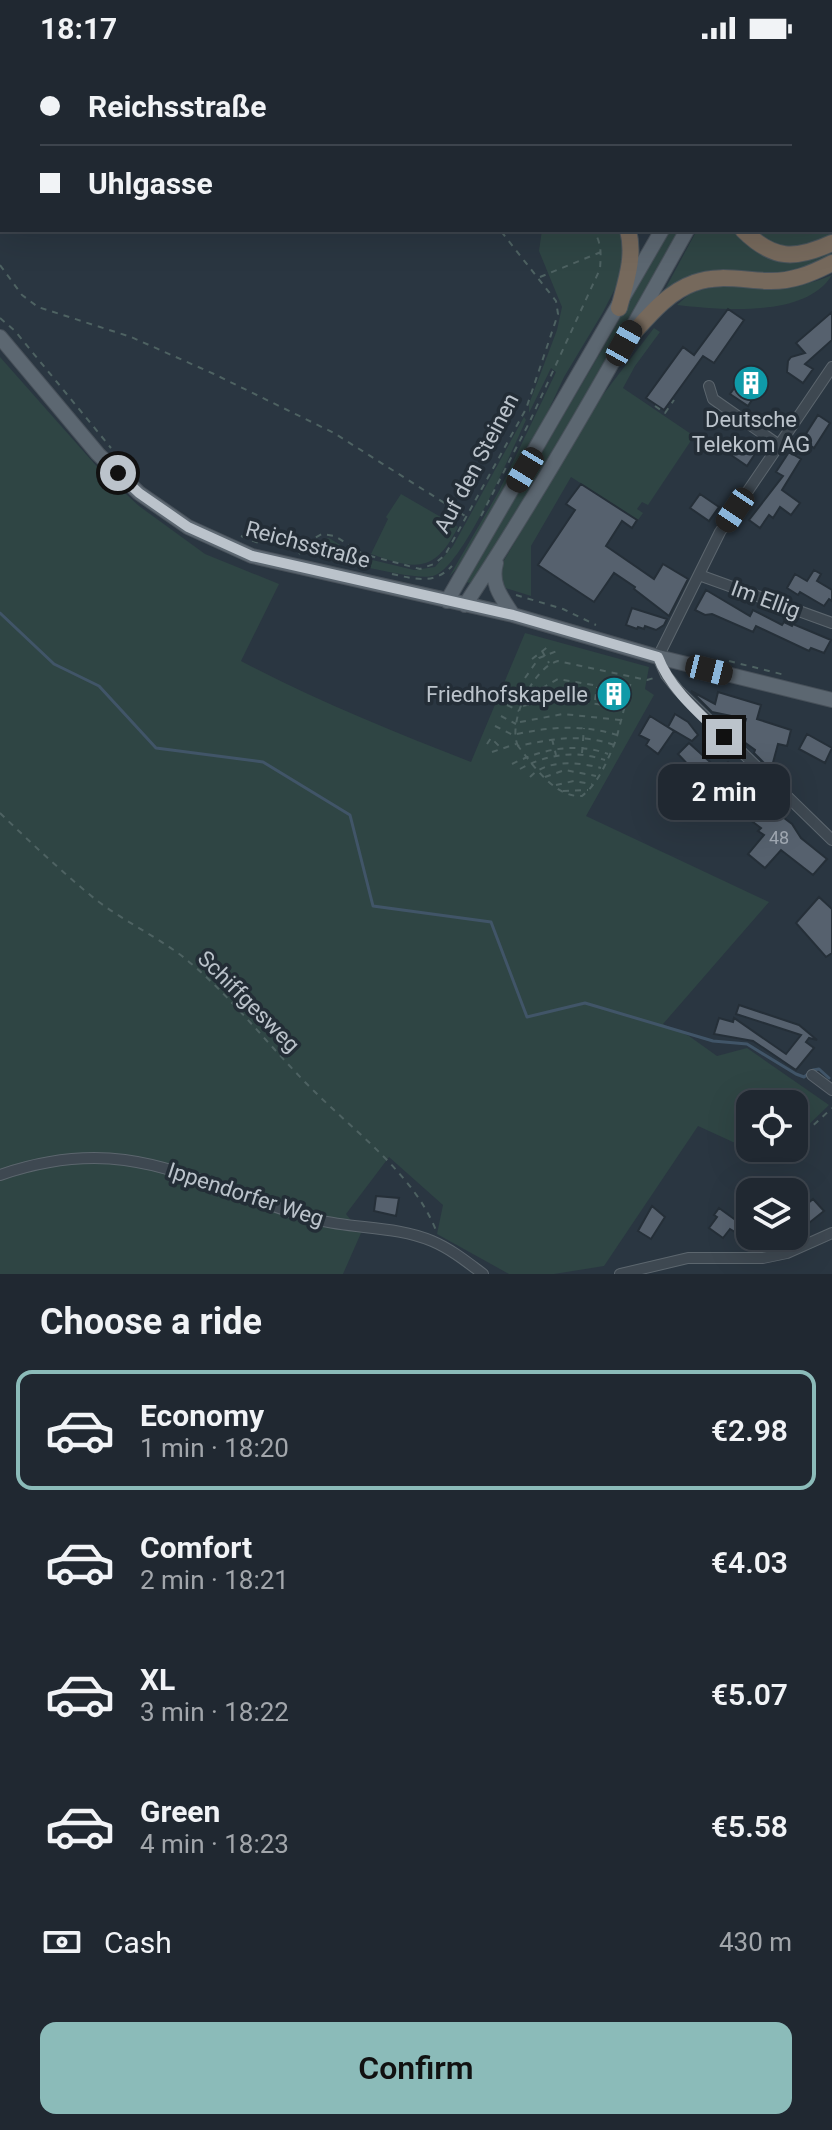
<!DOCTYPE html>
<html lang="en">
<head>
<meta charset="utf-8">
<style>
  body { margin:0; font-family:Roboto,sans-serif; background:#2d343d; color:#f1f3f6; height:100vh; display:flex; flex-direction:column; font-size:30px; white-space:nowrap }
  * { box-sizing:border-box; margin:0 }
  p { font-size:26px; color:#a2a6ab }
  .icon { flex:none; width:44px; height:44px; fill:none; stroke:currentColor; stroke-width:2; stroke-linecap:round; stroke-linejoin:round }
  .map { position:relative; height:1218px; overflow:hidden }
  .drawer { display:flex; flex-direction:column; background:#202831; flex:1 }
  .drawer>* { flex:none }
  .guide { position:absolute; left:0px; top:0px; width:832px; height:176px; box-shadow:0 8px 32px #0002,0 0 0 2px #3d444d; display:grid; align-content:center; height:176px; padding:0 40px; background:#202831 }
  .controls { position:absolute; left:736px; top:1034px; display:grid; gap:16px }
  .controls a { display:grid; place-items:center; width:72px; height:72px; border-radius:16px; background:#202831; box-shadow:0 8px 32px #0002,0 0 0 2px #3d444d; font-size:40px }
  .end { position:absolute; width:36px; height:36px; margin:-18px; border:10px solid #bbc3cb; background:#111; box-shadow:0 0 0 4px #111 }
  .from { border-radius:50% }
  .bubble { position:absolute; height:56px; border-radius:16px; background:#202831; box-shadow:0 8px 32px #0002,0 0 0 2px #3d444d; font-size:26px; font-weight:600; line-height:56px; text-align:center }
  .car { position:absolute; width:24px; height:48px; margin:-24px -12px; border-radius:10px; box-shadow:0 0 6px 2px #0007; background:linear-gradient(#222 24%,#8ab4d8 0 40%,#222 0 76%,#8ab4d8 0 86%,#222 0) }
  .guide b { display:flex; align-items:center; gap:28px; height:76px; font-size:30px }
  .guide b+b { border-top:2px solid #3d444d }
  .guide i { width:20px; height:20px; background:#f1f3f6 }
  ul { padding:0; list-style:none }
  li { display:flex; align-items:center; gap:24px; height:120px; margin:0 16px 12px; padding:0 24px; border:4px solid transparent; border-radius:16px }
  li div { flex:1 }
  li b { display:block; font-size:30px }
  li em { font-style:normal; font-weight:600 }
  li.current { border-color:#8bbbb9 }
  li>.icon { width:72px; height:72px; stroke-width:1.5 }
  h2 { padding:0 40px; font-size:36px; line-height:96px }
  .pay { display:flex; align-items:center; gap:20px; height:88px; padding:0 40px; font-size:30px }
  .pay p { margin-inline-start:auto }
  .primary-button { display:flex; gap:16px; margin-top:auto; padding:16px 40px }
  .primary-button a { flex:1; height:92px; border-radius:16px; background:#8bbbb9; color:#111; font-size:32px; font-weight:600; line-height:92px; text-align:center }
  .status { display:flex; justify-content:space-between; align-items:center; height:56px; padding:0 40px; background:#202831; direction:ltr }
  .status svg { height:22px; fill:currentColor }
  .map>svg:first-child { display:block }
  .green { fill:#2f4544 }
  .lines { fill:none; stroke-linecap:round; stroke-linejoin:round }
  .stream { stroke:#415568; stroke-width:3 }
  .building { fill:#56616e; stroke:#252f38; stroke-width:2 }
  .minor-casing { stroke:#5c666e; stroke-width:12 }
  .major-casing { stroke:#48515a; stroke-width:16 }
  .highway-casing { stroke:#49535b; stroke-width:18 }
  .path { stroke:#4e6262; stroke-width:2; stroke-dasharray:6 6; stroke-linecap:butt }
  .minor { stroke:#3e4851; stroke-width:10 }
  .major { stroke:#5c6771; stroke-width:14 }
  .highway { stroke:#76695c; stroke-width:16 }
  .route { stroke:#bbc3cb; stroke-width:10 }
  .labels { text-anchor:middle; stroke-width:7; stroke-linejoin:round; paint-order:stroke }
  .number-label { font-size:18px; fill:#a2aab4 }
  .poi-label { font-size:22px; fill:#bbc3cb; stroke:#232d36 }
  .street-label { font-size:22px; fill:#bbc3cb; stroke:#232d36 }
</style>
</head>
<body>
<div class="status"><b>18:17</b><svg viewBox="0 0 49 12"><path d="M0 12V9h3v3zM5 12V6h3v6zM10 12V3h3v9zM15 12V0h3v12zM26 1h20v11H26zM47 4h2v5h-2z"/></svg></div>
<div class="map">
<svg width="832" height="1218" viewBox="0 0 832 1218">
  <rect width="100%" height="100%" fill="#2a3641"/>
  <!-- green -->
  <path class="green" d="M792,0h40v180c-36,16 -48,16 -81,-6h79v-172h-41z
    M542,174h76l6,14 -2,31 -19,37 -39,65 -21,45 -83,143 -11,12 50,-86 57,-119 -5,-4 -22,45v-9l28,-74 5,-23 -23,-56z
    M669,174h10l-92,164 -113,190 -8,-2 144,-246z
    M697,174h36c35,34 54,39 99,20v6c-48,25 -116,28 -169,37z
    M832,219c-26,43 -110,35 -155,30 5,-4 9,-9 15,-12 44,-16 93,4 140,-18z
    M654,272l6,4 -25,34 -12,22 71,48 -46,69 -6,-3 -5,7 6,4 -5,7 -67,-43 -40,69v50l-29,-9 -2,-20 102,-171z
    M0,301l100,113 39,36 66,48 74,30 -38,77c74,39 153,71 230,101l54,-129 124,34 -4,22 9,6 -68,121 183,86 -106,122 26,12 28,20 30,-8 82,57 -35,34v-35h-44v44h34l-12,12 -74,-34 -94,140 -50,8h-45l-72,-40 6,-29 -54,-48 -43,57 15,19 -18,41h-343z
    M524,361l2,3c-14,30 -64,149 -93,156 -23,5 -100,-18 -127,-24l10,-10 13,-4 31,19 54,13 21,-3 18,-21z
    M401,438l57,33c-23,46 -42,43 -87,27l17,-35 -2,-2z"/>
  <g class="lines">
    <!-- stream -->
    <path class="stream" d="M0,557l54,51 45,22 57,62 107,14 87,53 23,91 118,16 36,95 58,-14 128,38 34,3 49,30 8,3 4,-3
      M813,1014l6,-1 10,9"/>
  </g>
  <!-- building -->
  <path class="building" d="M728,253l16,11 -30,43 -11,-7 -39,54 -18,-12 37,-51 11,8z
    M832,256v28l-27,24 8,5 -10,14 -16,-11 1,-11 3,-4 14,-4 -9,-10z
    M750,310l17,11 -19,29 -18,-12z
    M818,359l12,8 -16,25 -12,-8z
    M747,384l12,8 -12,18 -16,-11 9,-14 4,3z
    M789,396l12,7 -19,31 18,13 -9,12 -11,-8 -7,11 -4,-3 -9,13 -11,-8 34,-44 -7,-4z
    M581,428l56,36 -5,8 -10,-7 -16,25 48,33 9,-15 25,15 -19,37 -35,-27 1,-2 -21,-14 -20,29 -56,-37 37,-55 -9,-6z
    M700,438l19,13 -10,14 -19,-13z
    M814,514l7,4 -4,7 15,9v11l-3,-2 -5,7 -24,-14 -2,3 -11,-7 8,-14 12,7z
    M706,534l44,26 3,-6 29,15 2,-3 8,4 1,-2 38,16 -7,13 -13,-5 -2,3 -53,-25 -3,6 -41,-18 -7,1 -10,-5z
    M632,552l35,11 -3,6 -8,5 -11,-4 -1,3 -6,-2 -1,2 -11,-4z
    M605,624l22,4 -4,20 -22,-4z
    M691,635l24,13 3,-12 43,13 -4,14 34,11 -4,16 -9,-2 -7,26 -17,-17 1,-3 -15,-11 6,-20 -34,-7z
    M675,658l13,8 10,13 -6,6 -24,-14z
    M650,660l24,15 -16,23 -12,-9 3,-5 -10,-5z
    M807,678l25,14 -7,15 -26,-14z
    M689,687l30,27 9,-8 36,36 -1,4 29,22 9,14 26,21 -14,16 -32,-25 -16,18 -17,-14 16,-19 -6,-4 3,-3 -12,-9 2,-3 -19,-19 2,-2 -28,-27 -2,2 -4,-3 -5,5 -17,-18z
    M819,841l13,12v44l-6,4 -30,-34z
    M739,949l60,20 18,15 -8,-2 -3,4 8,6 -18,22 -43,-29 -39,-7 5,-16 14,4 1,-4 52,36 15,-19 -65,-21z
    M376,1140l23,2 -3,18 -22,-5z
    M813,1143l11,12 -30,24v-20z
    M652,1150l13,11 -14,22 -13,-8z
    M719,1152l22,16 -6,8 -5,-3 -7,9 -14,-10 8,-11 -3,-2z"/>
  <g class="lines">
    <defs>
      <path id="minor" d="M832,311l-112,165 -62,125 8,18 12,15 154,150
        M709,330l4,13 66,46
        M699,519l133,48
        M812,1019l20,15
        M0,1119c133,-46 196,12 318,45 37,9 79,6 114,21 19,8 35,21 51,33
        M620,1218l68,-16h75l24,-5 45,-20"/>
      <path id="major" d="M752,2l1,-2
        M775,2l1,-2
        M0,281l98,117 41,39 49,34 64,29 261,59 145,42 174,43
        M496,507c-6,21 6,35 17,52
        M447,545l215,-371
        M465,549c80,-121 151,-248 222,-375"/>
      <path id="highway" d="M545,0v2
        M569,2l1,-2
        M743,174c30,30 52,30 89,13
        M619,252c7,-27 16,-51 9,-78
        M624,287c20,-21 41,-50 70,-60 23,-9 49,-3 73,-2 24,1 44,-7 65,-18"/>
    </defs>
    <!-- minor casing -->
    <use href="#minor" class="minor-casing"/>
    <!-- major casing -->
    <use href="#major" class="major-casing"/>
    <!-- highway casing -->
    <use href="#highway" class="highway-casing"/>
    <!-- path -->
    <path class="path" d="M331,0l3,2
      M394,2l2,-2
      M735,2l1,-2
      M0,209l22,30 16,12 93,30 83,37 120,59 131,83
      M540,221l61,-25
      M0,262l15,13 96,117
      M655,350l10,7 9,-13
      M481,460l49,-95 70,-152c1,-15 2,-26 -7,-39
      M241,480l20,8
      M299,498l12,-14 11,-6 13,2 28,18 57,15 14,-5 11,-9 81,-146 32,-95 -2,-13 -56,-71
      M392,518c23,5 42,11 60,-8
      M516,539l47,14 33,16
      M542,595l7,12
      M532,603l17,-13
      M729,605l56,14
      M525,622l14,-20 18,-7
      M518,628l9,6
      M533.5 636a4.5 4.5 0 1 1 9 0a4.5 4.5 0 1 1-9 0Z
      M542,632l16,-9 46,8
      M513,638l9,6
      M595,644l2,-13
      M507,649l12,6
      M523,650c35,-8 65,-4 100,2
      M501,660l15,8
      M520,666l43,-8 57,6
      M495,670l18,9
      M517,678c34,-7 65,-10 100,1
      M552,683l4,16
      M487,688l4,-6 10,10
      M614,689c-33,-12 -62,-6 -96,1 15,19 37,52 64,50 17,-13 26,-37 34,-56l16,-62
      M518,690c-11,-23 15,-79 40,-85l89,19 10,-3
      M492,696l24,-8
      M582,697l2,-25
      M512,708c30,-15 64,-22 96,-10
      M520,713c27,-15 56,-19 85,-9
      M530,721c17,-18 48,-15 71,-9
      M545,721l20,-7 31,6
      M556,729l18,-4 18,3
      M563,735l25,-1
      M0,757c31,30 62,59 95,86 27,21 59,36 87,57 49,39 87,91 132,135 41,41 102,85 123,142
      M805,1077l27,-25"/>
    <!-- minor -->
    <use href="#minor" class="minor"/>
    <!-- major -->
    <use href="#major" class="major"/>
    <!-- highway -->
    <use href="#highway" class="highway"/>
  </g>
  <g class="lines">
    <!-- route -->
    <path class="route" d="M118,417l21,20 49,34 64,29 261,59 145,42c12,32 42,57 66,80"/>
  </g>
  <!-- icons -->
  <defs>
    <symbol id="building-disc" viewBox="-11 -11 22 22"><circle r="9.5" fill="#0f9aa8" stroke="#232d36"/><path d="M-4-6H4V6H1V3H-1V6H-4ZM-2.5-4.3h1.7v1.8h-1.7ZM.8-4.3h1.7v1.8H.8ZM-2.5-1h1.7V.8h-1.7ZM.8-1h1.7V.8H.8Z" fill="#fff"/></symbol>
  </defs>
  <g fill-rule="evenodd">
    <use href="#building-disc" x="731" y="307" width="40" height="40"/>
    <use href="#building-disc" x="594" y="618" width="40" height="40"/>
  </g>
  <g class="labels">
    <!-- number labels -->
    <g class="number-label">
      <text x="779" y="788">48</text>
    </g>
    <!-- poi labels -->
    <g class="poi-label">
      <text x="751" y="371">Deutsche<tspan x="751" dy="25">Telekom AG</tspan></text>
      <text x="588" y="646" text-anchor="end">Friedhofskapelle</text>
    </g>
    <!-- street labels -->
    <g class="street-label">
      <text transform="translate(476 407) rotate(-62)" y="8">Auf den Steinen</text>
      <text transform="translate(308 488) rotate(15)" y="8">Reichsstraße</text>
      <text transform="translate(766 543) rotate(20)" y="8">Im Ellig</text>
      <text transform="translate(249 945) rotate(45)" y="8">Schiffgesweg</text>
      <text transform="translate(246 1138) rotate(18)" y="8">Ippendorfer Weg</text>
    </g>
  </g>
</svg>
<div class="controls">
<a><svg class="icon" aria-label="locate" viewBox="0 0 24 24"><circle cx="12" cy="12" r="6"/><path d="M12 2v4M12 18v4M2 12h4M18 12h4"/></svg></a>
<a><svg class="icon" aria-label="layers" viewBox="0 0 24 24"><path d="M12 4l9 5-9 5-9-5zM3 14l9 5 9-5"/></svg></a>
</div>
<i class="end from" style="left:118px;top:417px"></i>
<i class="end" style="left:724px;top:681px"></i>
<div class="bubble" style="left:658px;top:708px;width:132px">2 min</div>
<i class="car" style="left:624px;top:287px;rotate:29deg"></i>
<i class="car" style="left:525px;top:414px;rotate:211deg"></i>
<i class="car" style="left:735px;top:454px;rotate:214deg"></i>
<i class="car" style="left:709px;top:614px;rotate:104deg"></i>
<div class="guide">
<b><i class="from"></i>Reichsstraße</b>
<b><i></i>Uhlgasse</b>
</div>
</div>
<section class="drawer">
<h2>Choose a ride</h2>
<ul>
<li class="current"><svg class="icon" aria-label="car" viewBox="0 0 24 24"><path d="M5 17H2v-5l4-1 3-4h7l3 4 3 1v5h-3M9 17h6M6 11h13"/><circle cx="7" cy="17" r="2"/><circle cx="17" cy="17" r="2"/></svg><div><b>Economy</b><p>1 min · 18:20</p></div><em>€2.98</em></li>
<li><svg class="icon" aria-label="car" viewBox="0 0 24 24"><path d="M5 17H2v-5l4-1 3-4h7l3 4 3 1v5h-3M9 17h6M6 11h13"/><circle cx="7" cy="17" r="2"/><circle cx="17" cy="17" r="2"/></svg><div><b>Comfort</b><p>2 min · 18:21</p></div><em>€4.03</em></li>
<li><svg class="icon" aria-label="car" viewBox="0 0 24 24"><path d="M5 17H2v-5l4-1 3-4h7l3 4 3 1v5h-3M9 17h6M6 11h13"/><circle cx="7" cy="17" r="2"/><circle cx="17" cy="17" r="2"/></svg><div><b>XL</b><p>3 min · 18:22</p></div><em>€5.07</em></li>
<li><svg class="icon" aria-label="car" viewBox="0 0 24 24"><path d="M5 17H2v-5l4-1 3-4h7l3 4 3 1v5h-3M9 17h6M6 11h13"/><circle cx="7" cy="17" r="2"/><circle cx="17" cy="17" r="2"/></svg><div><b>Green</b><p>4 min · 18:23</p></div><em>€5.58</em></li>
</ul>
<div class="pay"><svg class="icon" aria-label="cash" viewBox="0 0 24 24"><path d="M3 7h18v10H3z"/><circle cx="12" cy="12" r="2"/></svg>Cash<p>430 m</p></div>
<div class="primary-button"><a>Confirm</a></div>
</section>
</body>
</html>
